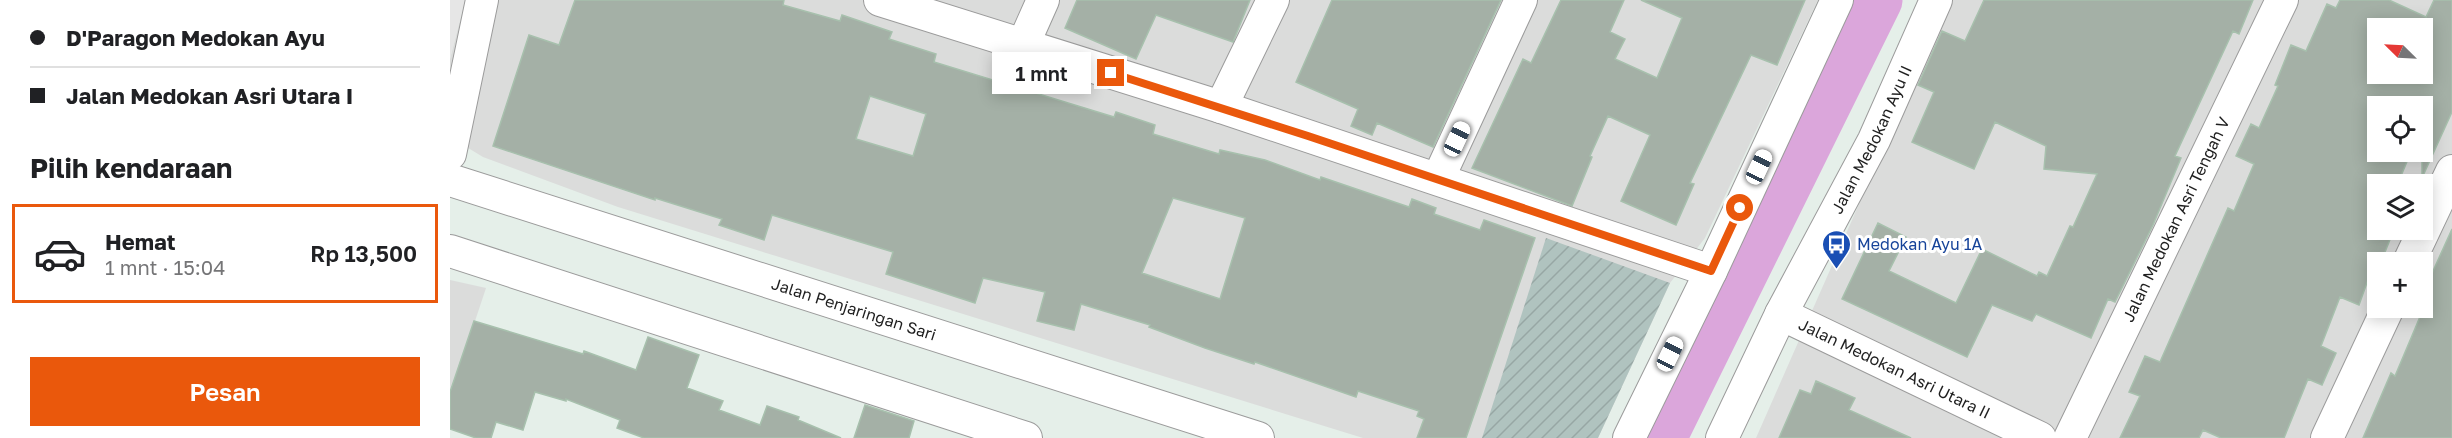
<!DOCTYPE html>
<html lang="id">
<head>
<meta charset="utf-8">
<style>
  body { margin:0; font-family:"Golos Text",sans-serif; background:#f2f2f2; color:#202124; height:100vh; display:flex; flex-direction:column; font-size:22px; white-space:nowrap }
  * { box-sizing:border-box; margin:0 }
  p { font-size:20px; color:#757577 }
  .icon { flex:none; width:33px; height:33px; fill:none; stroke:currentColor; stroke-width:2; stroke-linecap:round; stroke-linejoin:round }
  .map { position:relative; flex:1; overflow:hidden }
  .sheet { display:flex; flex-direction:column; background:#fff; width:450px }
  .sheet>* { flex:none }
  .top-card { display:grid; align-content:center; height:132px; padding:0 30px; background:#fff }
  .needle { width:39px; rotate:294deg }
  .fabs { position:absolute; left:1917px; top:18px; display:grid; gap:12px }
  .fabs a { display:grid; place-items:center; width:66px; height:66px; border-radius:0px; background:#fff; box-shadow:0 3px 15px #0003; font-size:30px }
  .end { position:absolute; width:27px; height:27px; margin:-14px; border:8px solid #ea580c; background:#fff; box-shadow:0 0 0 3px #fff }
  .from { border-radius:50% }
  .bubble { position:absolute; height:42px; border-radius:0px; background:#fff; box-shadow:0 3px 15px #0003; font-size:20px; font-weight:600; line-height:42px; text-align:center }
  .car { position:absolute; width:18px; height:36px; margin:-18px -9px; border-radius:8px; box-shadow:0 0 4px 2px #0007; background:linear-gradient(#fff 24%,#345 0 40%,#fff 0 76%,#345 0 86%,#fff 0) }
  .top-card b { display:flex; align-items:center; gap:21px; height:57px; font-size:22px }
  .top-card b+b { border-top:2px solid #e0e0e0 }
  .top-card i { width:15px; height:15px; background:#202124 }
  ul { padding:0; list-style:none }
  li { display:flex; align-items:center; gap:18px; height:99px; margin:0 12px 9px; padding:0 18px; border:3px solid transparent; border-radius:0px }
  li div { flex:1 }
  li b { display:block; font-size:22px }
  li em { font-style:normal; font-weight:600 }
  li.current { border-color:#ea580c }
  li>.icon { width:54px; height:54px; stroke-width:1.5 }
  h2 { padding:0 30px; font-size:27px; line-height:72px }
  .button { display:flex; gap:12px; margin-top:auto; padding:12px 30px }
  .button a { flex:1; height:69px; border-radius:0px; background:#ea580c; color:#fff; font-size:24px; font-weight:600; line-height:69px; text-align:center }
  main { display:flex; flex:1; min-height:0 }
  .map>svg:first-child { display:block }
  .residential { fill:#dbdcdb; fill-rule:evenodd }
  .construction { fill:url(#construction-furrows) }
  .parking { fill:#e6e6e6 }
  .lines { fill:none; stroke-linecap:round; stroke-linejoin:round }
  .river { stroke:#dba6db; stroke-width:51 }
  .building { fill:#a4b0a6; stroke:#a7c0ad; stroke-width:1.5; fill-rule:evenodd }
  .minor-casing { stroke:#9b9b9b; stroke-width:34 }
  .minor { stroke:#fff; stroke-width:32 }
  .route { stroke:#ea580c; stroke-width:8 }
  .labels { text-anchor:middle; stroke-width:6; stroke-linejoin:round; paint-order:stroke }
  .street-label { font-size:16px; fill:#1e1e1e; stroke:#fff }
  .transit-label { font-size:16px; fill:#164399; stroke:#fff; text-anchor:start }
</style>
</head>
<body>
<main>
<section class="sheet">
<div class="top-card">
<b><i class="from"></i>D'Paragon Medokan Ayu</b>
<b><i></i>Jalan Medokan Asri Utara I</b>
</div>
<h2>Pilih kendaraan</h2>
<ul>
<li class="current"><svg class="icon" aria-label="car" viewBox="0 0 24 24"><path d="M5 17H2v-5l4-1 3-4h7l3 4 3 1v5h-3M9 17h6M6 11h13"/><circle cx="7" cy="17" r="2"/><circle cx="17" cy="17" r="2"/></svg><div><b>Hemat</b><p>1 mnt · 15:04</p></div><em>Rp 13,500</em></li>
</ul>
<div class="button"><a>Pesan</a></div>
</section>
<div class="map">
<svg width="2002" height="438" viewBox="0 0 2002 438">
  <defs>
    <pattern id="construction-furrows" width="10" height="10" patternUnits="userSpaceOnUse" patternTransform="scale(1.5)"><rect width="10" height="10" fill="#b0c3bf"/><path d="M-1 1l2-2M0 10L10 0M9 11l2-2" fill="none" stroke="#97a7a4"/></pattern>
  </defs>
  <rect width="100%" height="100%" fill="#e5efe9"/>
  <!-- residential -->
  <path class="residential" d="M15,0h1353l-113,238 -35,45 -72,155h-235l-745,-231 -135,-50 -33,-20v-78z
    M1499,0h503v438h-696zM1928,28h44v46h-44zM1928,106h44v46h-44zM1928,184h44v46h-44zM1928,262h44v46h-44z
    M0,280l36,8 -36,108z"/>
  <!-- construction -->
  <path class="construction" d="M1096,238l124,45 -72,155h-116z"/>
  <!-- parking -->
  <path class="parking" d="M0,0h15l-15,59z"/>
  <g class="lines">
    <!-- river -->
    <path class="river" d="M1211,438l216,-438"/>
  </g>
  <!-- building -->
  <path class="building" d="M125,0h209l-1,5 57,16 2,-6 50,17 -3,7 47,15 -2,8 180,55 2,-5 39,13 -2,9 66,20 1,-4 45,10 55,20 1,-3 88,30 3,-8 24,9 -2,6 46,16 4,-10 51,18 -69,200h-49l7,-19 -7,-3 2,-5 -61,-20 -2,6 -101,-35 -1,2 -49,-16 -56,-21 1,-2 -69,-21 -7,26 -37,-9 8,-29 -62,-14 -8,25 -89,-29 7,-22 -121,-37 -8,25 -45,-15 3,-6 -67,-21v2l-162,-54 36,-111 30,10zM420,96l56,18 -13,42 -57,-17zM723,198l72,20 -25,81 -78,-26z
    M627,0h173l-17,42 -77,-27 -20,44 -71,-31z
    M882,0h169l-68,147 -56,-24 -5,12 -21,-9 7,-17 -62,-27z
    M1111,0h63l-14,32 15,7 -10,20 42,19 25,-60 -41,-18h164l-28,65 -26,-10 -61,128 4,1 -18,41 -55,-24 29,-66 -42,-19 -18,40 2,1 -20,49 -100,-38 51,-109 8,4z
    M1534,0h269l-14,34 -6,-3 -58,125 6,2 -28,67 -38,77 -7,-3 -17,39 -55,-24 -4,7 -40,-16 -25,52 -125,-58 36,-76 28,14 -17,34 67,32 26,-54 55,27 2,-4 8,4 23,-50 3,1 24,-53 -53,-5 2,-23 -51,-24 -21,47 -62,-27 22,-50 -16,-7 24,-54 23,10z
    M1890,0h49l37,17 8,-17h18v112l-30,66v-72h-44v46h33l-13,31 -20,-8v55l15,2 -12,30h-3v3l-4,-2 -15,42 -19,-8 -19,49 15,7 -14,32 -14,-6 -24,59h-63l-18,-8 -4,8h-79l20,-42 -11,-4 16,-36 15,6 68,-154 6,3 20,-47 -18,-8 15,-32 8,4 19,-42 -3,-1 16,-40 15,6 21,-47 9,4zM1928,28h44v46h-44z
    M2002,229v209h-89l28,-65 4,3 35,-83 -6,-2z
    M24,321l109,33 1,-3 52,19 12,-33 51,18 -12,33 36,13 -4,9 41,15 7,-19 32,11 -1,3 43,18h-197l-27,-10 3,-8 -54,-21v2l-31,-9 -12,38 -27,-8 -5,16h-15l-26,-9v-37z
    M1366,381l39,17 -6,12 62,28h-132l21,-48 11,4z
    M415,405l49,16 -5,17h-55z"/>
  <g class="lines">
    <defs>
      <g id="minor">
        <path d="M430,0l341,107 490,164"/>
        <path d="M573,45l20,-45"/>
        <path d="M771,107l52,-107"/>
        <path d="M0,154l32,-154"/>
        <path d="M988,179l83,-179"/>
        <path id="s1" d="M0,180l808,258"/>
        <path d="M0,251l576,187"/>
        <path d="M1959,262l43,-91"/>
        <path id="s2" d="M1331,314l259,124"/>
        <path d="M1179,438l82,-167 126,-271"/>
        <path id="s3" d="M1272,438l59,-124 93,-174 62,-140"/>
        <path id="s4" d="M1620,438l212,-438"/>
        <path d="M1877,438l61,-130"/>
      </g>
    </defs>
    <!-- minor casing -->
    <use href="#minor" class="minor-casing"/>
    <!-- minor -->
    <use href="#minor" class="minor"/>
  </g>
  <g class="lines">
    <!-- route -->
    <path class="route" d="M661,73l197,63 403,135 29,-63"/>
  </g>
  <!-- icons -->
  <defs>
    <symbol id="bus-pin" viewBox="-11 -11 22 30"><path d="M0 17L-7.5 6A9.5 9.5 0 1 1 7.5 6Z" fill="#1a4fb4" stroke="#fff"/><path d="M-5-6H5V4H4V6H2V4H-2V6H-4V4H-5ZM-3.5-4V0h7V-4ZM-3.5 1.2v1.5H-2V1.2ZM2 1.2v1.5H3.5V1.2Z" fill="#fff"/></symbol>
  </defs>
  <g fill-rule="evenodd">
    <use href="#bus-pin" x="1370" y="228" width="33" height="45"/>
  </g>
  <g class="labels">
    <!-- street labels -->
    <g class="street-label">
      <text dy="6" stroke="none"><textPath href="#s3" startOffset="334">Jalan Medokan Ayu II</textPath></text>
      <text dy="6" stroke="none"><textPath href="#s4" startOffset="243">Jalan Medokan Asri Tengah V</textPath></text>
      <text dy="6" stroke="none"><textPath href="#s1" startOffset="424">Jalan Penjaringan Sari</textPath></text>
      <text dy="6" stroke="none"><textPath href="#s2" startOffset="126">Jalan Medokan Asri Utara II</textPath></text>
    </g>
    <!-- transit labels -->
    <g class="transit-label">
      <text x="1407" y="250">Medokan Ayu 1A</text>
    </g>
  </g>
</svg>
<div class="fabs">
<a><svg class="needle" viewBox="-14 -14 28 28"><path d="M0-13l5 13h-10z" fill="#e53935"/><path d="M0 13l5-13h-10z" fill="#757577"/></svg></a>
<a><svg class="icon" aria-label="locate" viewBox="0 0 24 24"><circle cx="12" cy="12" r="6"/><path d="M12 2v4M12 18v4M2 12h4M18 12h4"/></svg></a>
<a><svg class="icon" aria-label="layers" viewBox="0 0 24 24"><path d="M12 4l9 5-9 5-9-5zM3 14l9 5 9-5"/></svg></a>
<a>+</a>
</div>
<i class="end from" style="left:1290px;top:208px"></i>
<i class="end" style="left:661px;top:73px"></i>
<div class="bubble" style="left:542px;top:52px;width:99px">1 mnt</div>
<i class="car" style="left:1007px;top:139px;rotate:25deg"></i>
<i class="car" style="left:1309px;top:167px;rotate:25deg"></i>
<i class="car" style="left:1220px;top:354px;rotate:26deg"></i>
</div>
</main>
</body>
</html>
